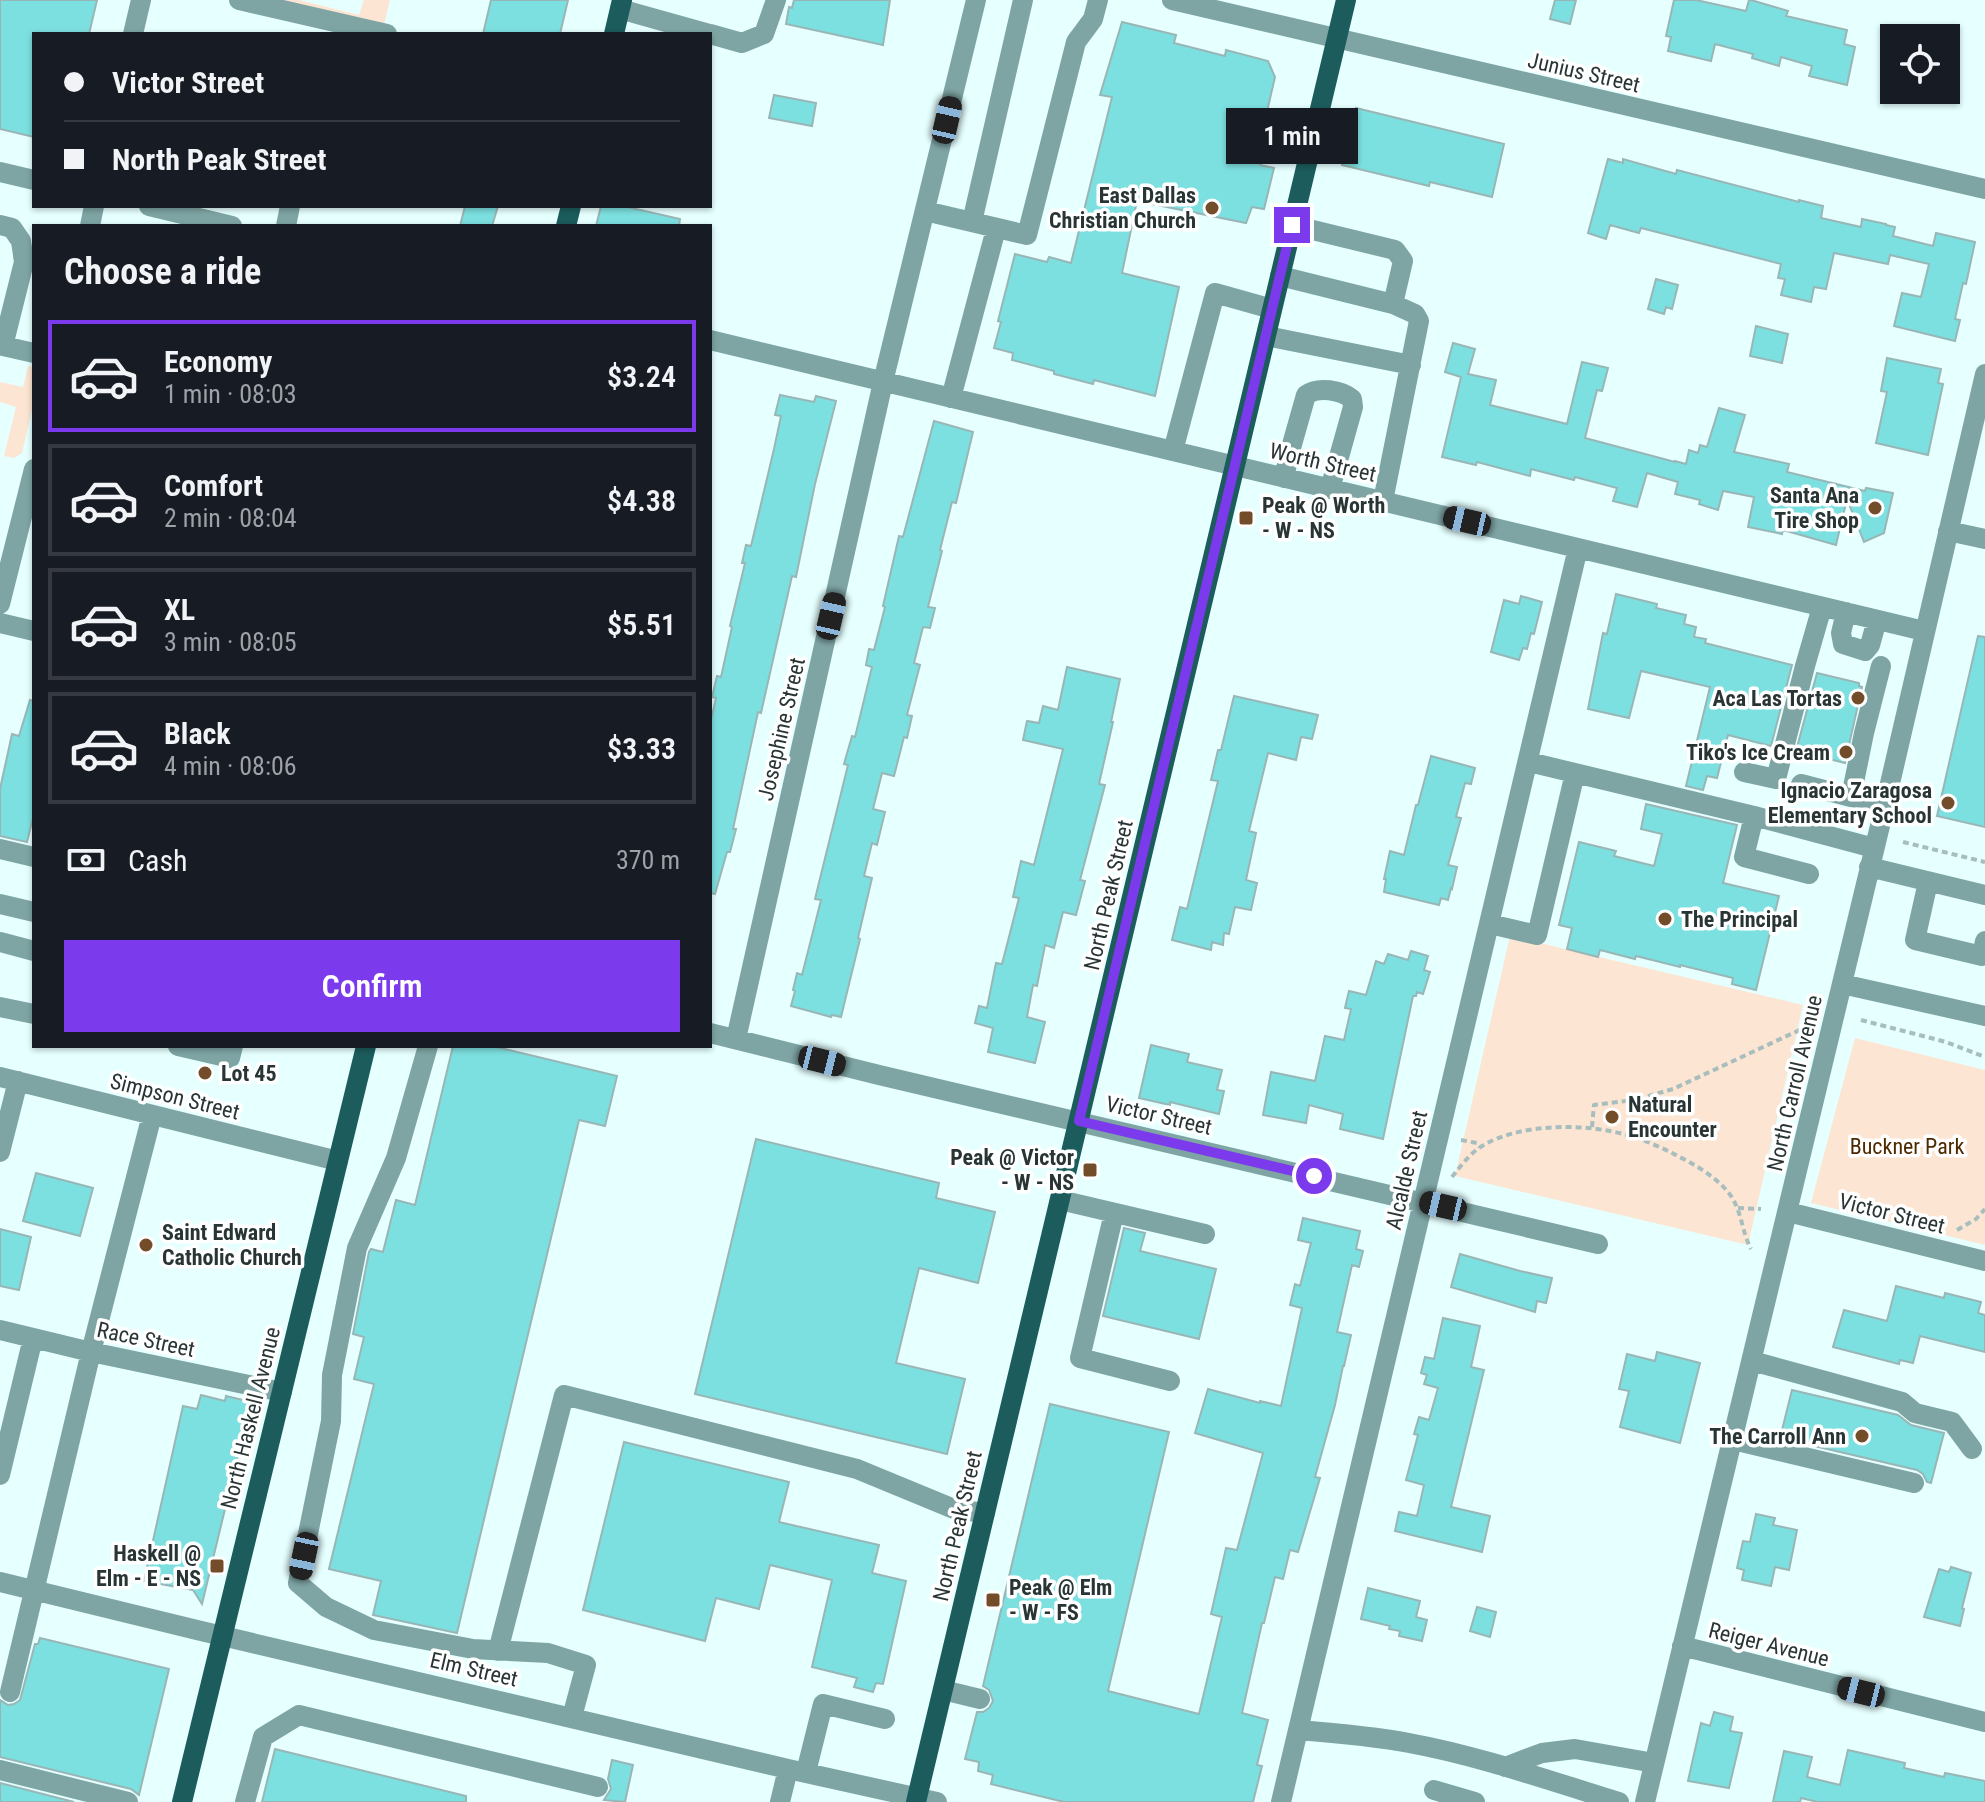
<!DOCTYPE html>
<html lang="en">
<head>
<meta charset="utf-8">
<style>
  body { margin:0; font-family:"Roboto Condensed",sans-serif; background:#242831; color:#f1f3f6; height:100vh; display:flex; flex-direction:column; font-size:30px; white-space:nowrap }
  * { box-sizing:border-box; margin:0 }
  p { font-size:26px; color:#9ea1a6 }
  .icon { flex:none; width:44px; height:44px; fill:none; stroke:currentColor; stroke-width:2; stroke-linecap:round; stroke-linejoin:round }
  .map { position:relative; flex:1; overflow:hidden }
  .panel { position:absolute; left:32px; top:224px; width:680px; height:824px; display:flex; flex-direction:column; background:#171b24; border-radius:0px; box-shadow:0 2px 6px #0004 }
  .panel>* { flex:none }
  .banner { position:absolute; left:32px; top:32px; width:680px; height:176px; border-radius:0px; box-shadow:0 2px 6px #0004; display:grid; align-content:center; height:176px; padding:0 32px; background:#171b24 }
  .buttons { position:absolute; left:1880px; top:24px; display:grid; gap:16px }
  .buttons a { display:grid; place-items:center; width:80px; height:80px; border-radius:0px; background:#171b24; box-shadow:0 2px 6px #0004; font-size:40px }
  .end { position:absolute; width:36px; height:36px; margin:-18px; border:10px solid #7c3aed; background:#fff; box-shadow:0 0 0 4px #fff }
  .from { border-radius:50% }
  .bubble { position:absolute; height:56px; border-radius:0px; background:#171b24; box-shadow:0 2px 6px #0004; font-size:26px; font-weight:600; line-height:56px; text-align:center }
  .car { position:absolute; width:24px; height:48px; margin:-24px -12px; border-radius:10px; box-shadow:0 0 6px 2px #0007; background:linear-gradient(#222 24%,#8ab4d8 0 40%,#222 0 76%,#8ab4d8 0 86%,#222 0) }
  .banner b { display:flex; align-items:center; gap:28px; height:76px; font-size:30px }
  .banner b+b { border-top:2px solid #363941 }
  .banner i { width:20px; height:20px; background:#f1f3f6 }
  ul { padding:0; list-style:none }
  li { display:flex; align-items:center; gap:24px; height:112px; margin:0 16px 12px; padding:0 16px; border:4px solid #363941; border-radius:0px }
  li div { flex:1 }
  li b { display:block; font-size:30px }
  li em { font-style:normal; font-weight:600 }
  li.selected { border-color:#7c3aed }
  li>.icon { width:72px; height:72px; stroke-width:1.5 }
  h2 { padding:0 32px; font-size:36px; line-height:96px }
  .pay { display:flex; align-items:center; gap:20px; height:88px; padding:0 32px; font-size:30px }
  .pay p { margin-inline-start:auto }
  .cta { display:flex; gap:16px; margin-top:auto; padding:16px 32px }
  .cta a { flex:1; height:92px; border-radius:0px; background:#7c3aed; color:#fff; font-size:32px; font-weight:600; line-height:92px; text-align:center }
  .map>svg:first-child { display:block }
  .green { fill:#fce6d3 }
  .building { fill:#7de0e0; stroke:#99b6b6; stroke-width:2 }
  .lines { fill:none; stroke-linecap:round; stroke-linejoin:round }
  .path { stroke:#a8bdbd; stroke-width:4; stroke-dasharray:6 4; stroke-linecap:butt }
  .minor { stroke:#7ea5a4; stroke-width:20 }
  .major { stroke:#1c5c5c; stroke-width:20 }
  .route { stroke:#7c3aed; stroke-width:10 }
  .poi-dot { fill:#734d29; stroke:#fff; stroke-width:3 }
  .labels { text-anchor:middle; stroke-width:7; stroke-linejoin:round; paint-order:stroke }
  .street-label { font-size:22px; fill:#293535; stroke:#fff }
  .poi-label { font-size:22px; font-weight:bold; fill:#293535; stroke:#fff; text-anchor:end }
  .park-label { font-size:22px; fill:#4d2900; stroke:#fff }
</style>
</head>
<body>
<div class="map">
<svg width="1985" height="1802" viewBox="0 0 1985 1802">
  <rect width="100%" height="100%" fill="#e6ffff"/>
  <!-- green -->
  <path class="green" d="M268,0h31l60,15 5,-15h26l-7,29z
    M28,366l6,1v34l-12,52 -8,5 -10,-2 12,-49 -16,-5v-20l23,5z
    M1510,936l293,69 -55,240 -293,-69z
    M1855,1038l130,32v175l-174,-42z"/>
  <!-- building -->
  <path class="building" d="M0,0h97l-8,34h-55v103l-34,-8z
    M491,0h77l-8,34h-77z
    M794,0h96l-7,45 -97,-21 3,-17 3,1z
    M1555,0h21l-6,24 -20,-5z
    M1674,0h22l50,11 3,-11h2l37,11 -2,5 61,14 -3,14 11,3 -8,38 -38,-9 3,-10 -31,-9 -2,9 -27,-8 1,-4 -38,-10 -4,17 -43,-10 3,-14 -5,-1z
    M1122,22l54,13 -2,8 51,13 1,-6 42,11 7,16 -9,39 4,1 -10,48 14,3 -10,41 -12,-2 -6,16 -109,-22 -15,72 57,14 -24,109 -61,-16 -1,4 -39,-10v-3l-42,-11 1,-7 -19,-5 7,-26 -3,-1 17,-67 32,8 2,-5 22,6 41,-166 -12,-2z
    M774,95l42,8 -4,23 -43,-8z
    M1356,108l148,36 -12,53 -62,-15 -1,4 -87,-21z
    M1608,159l15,4v-4l53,15 1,-4 122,32v-2l24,6 -2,12 40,9 1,-8 24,5v1l9,2 -2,9 40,10 3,-13 39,9 -9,42 -3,-1 -8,36 5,1 -5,21 -61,-15 8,-33 19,4 8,-33 -39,-9 -2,9 -54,-11 -8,36 -12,-2 -3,15 -30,-7 4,-16 -7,-1 3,-14 -140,-36 -2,5 -29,-8 -4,14 -18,-6z
    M465,206h33l-6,20h-32z
    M601,206h22l57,13 -1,7h-83z
    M1656,279l22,6 -6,24 -6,-2 -2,7 -16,-5z
    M1756,326l32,8 -6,29 -32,-7z
    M1453,343l22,6 -7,25 28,6 -6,25 77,19 15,-62 26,6 -6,23 -5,-1 -12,48 90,24v-1l11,3 3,-14 9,3 2,-8 7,2 12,-39 26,7 -11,37 55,12 -2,8 78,19 1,-3 27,5 -9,40 -20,9 -17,-43 -11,46 -53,-15 -1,4 -34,-7 6,-30 -31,-6 -5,19 -19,-6 1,-4 -25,-6 3,-12 -31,-9 -10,34 -24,-6 4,-13 -42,-11 -1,3 -43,-11 -1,7 -53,-14 -1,3 -34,-8 19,-80 -16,-5z
    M1887,358l54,11 -3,14 5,1 -15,71 -52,-12 11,-51 -6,-1z
    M780,395l34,7 2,-6 20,5 -21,83 -19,93 -4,-1 -31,137 -3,-1 -25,117h3l-6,23h-3l-12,42 -5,-1v-169l6,-26 -4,-1 5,-21 4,1 11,-50 -2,-1 15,-63h-3l4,-18 5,1 23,-97 7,-33 -6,-1z
    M934,421l39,11 -17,71 -4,-1 -12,48 2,1 -14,56 7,1 -5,20 -7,-1 -9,36 6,2 -13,50 5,1 -5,22 -3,-1 -10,39 -12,-3 -9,36 12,3 -8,33 -5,-2 -8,33 8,2 -14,60 2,1 -19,78 -9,-2 -1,2 -40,-11 4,-15 -2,-1 4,-17 5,2 19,-75 -6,-1 33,-134 -4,-1 8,-28 3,1 17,-70 -6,-2 3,-16 5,1 11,-43 -2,-1 16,-70 4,1z
    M1616,594l41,10 -1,4 30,7 -2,9 12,3 -2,10 12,2 -1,4 87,22 -21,81 -43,-11 -11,43 -10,-2 -4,14 -17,-4 24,-99 -69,-16 -12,47 -41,-9 15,-76 4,1z
    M1521,596l21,6 -8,32 -3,-1 -4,16 -4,-1 -4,12 -28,-8 13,-52 15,4z
    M1978,636l7,1v190l-48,-11z
    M1067,667l53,12 -9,43h2l-14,62 6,1 -25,95 5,1 -9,34 -13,-3 -9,36 -9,-3 -8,41 -4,-1 -6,32 18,5 -10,41 -47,-11 5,-24 -18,-5 4,-17 8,2 9,-45 6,1 17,-66 -6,-1 8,-36 13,4 29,-116 -40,-9 4,-19 12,2 4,-17 15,4z
    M1817,673l42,10v3l3,1 -17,76 -49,-12z
    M1234,696l84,19 -6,24 -11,-2 -5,23 -28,-7 -19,78 7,2 -10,47 11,3 -6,27 -16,-3 -6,27 -5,-1 -1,12 -11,-3 -1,8 -39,-10 8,-33 7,2 31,-128 -7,-1 7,-30h3z
    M30,700l4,1v113l-7,28 -27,-6v-47l12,-55 7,2z
    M1431,756l44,12 -4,16 -6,-1 -9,34 5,1 -13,47 9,2 -5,22 -1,-1 -3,12 -7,-2 -2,7 -55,-13 2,-13h-2l6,-28 14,4 12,-50h2z
    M1646,804l91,21 -14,58 56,13 -23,94 -24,-6 1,-6 -53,-13v2l-44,-11 -1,3 -35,-9 -2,7 -31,-8 5,-21 -13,-3 20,-83 37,9 -2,5 40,10 8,-32 -21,-5z
    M1411,951l17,5 -4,14 6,2 -7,22 -6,-2 -1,4h-3l-30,143 -43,-10 3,-15 -34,-9 -3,18 -43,-8 8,-43 44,9 10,-45 19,4 7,-31 -6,-1 4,-17 17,4 10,-34 8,3 4,-10 20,6z
    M1151,1045l38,9 -2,8 35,8 -5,20 7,1 -5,23 -49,-12v3l-31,-7z
    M453,1046h39l125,30 -12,50 -26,-6 -122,513 -84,-18 8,-34 -52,-12 45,-185 -20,-5 10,-42 -11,-3 16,-82 2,-3 12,3 13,-52 19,5z
    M756,1139l183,44 -3,15 59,14 -17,71 -59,-15 -23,95 69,16 -18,75 -252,-60z
    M36,1173l57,15 -13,48 -57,-15z
    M1303,1218l57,13 -4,18 7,2 -4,16 -7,-2 -15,67 14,3 -7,31h-1l-8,39 -20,72 5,1 -22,74 -8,-2 -7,29 -8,-2 -11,46h-2l-20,90 26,7 -11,45 5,1 -9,36h-189l-73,-18 2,-9 -15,-4 1,-9 -14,-3 12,-47h6l6,-4 4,-7 -4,-11 -6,-4 67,-282 119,28 -61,259 91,23 23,-97 -11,-3 15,-66 11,2 26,-97 -68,-20 13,-44 52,14v-2l21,5 21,-98 -12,-3 5,-21 5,2 11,-43 -13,-3z
    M1124,1228l21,5 -5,18 76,18 -17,70 -96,-23z
    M0,1229l31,8 -12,53 -19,-4z
    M1460,1254l60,17 32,7 -6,25 -9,-2 -2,11 -84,-25z
    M1896,1286l48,12 1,-5 36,9 -3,11 7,2v37l-65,-16 -7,27 -13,-3 -1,4 -66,-17 11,-37 43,11z
    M1443,1318l37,8 -9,41 13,3 -33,137 39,9 -8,36 -87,-21 4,-19 18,4 7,-31 -18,-5 12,-45 -4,-1 5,-17 10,3 9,-32 -14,-4 3,-9 -6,-2 4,-16 9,2z
    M1657,1352l43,11 -20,80 -60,-16 9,-36 -10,-2 8,-35 28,7z
    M1792,1390l106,25 13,10 33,8 -13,50 -4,-1 -4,-8 -6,-4 -137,-32z
    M201,1395l24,6 1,-5 25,6 -49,202 -9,-14 -49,-9 39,-175 14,3z
    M624,1442l165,40 -10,40 100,23 -7,28 34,8 -23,103 -7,-1 -3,9 -19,-5 3,-9 -45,-11 20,-87 -62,-15 -11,44 -43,-11 -11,43 -122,-31z
    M1756,1514l19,4 -2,7 24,5 -8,40 -14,-3 -4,19 -29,-6 2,-10 -7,-2 6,-27 7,1z
    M1951,1567l20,6 -9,35 2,1 -4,17 -36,-9 15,-48 10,3z
    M1368,1588l52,13 -4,16 11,3 -5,21 -23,-5 1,-5 -11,-2 1,-3 -29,-7z
    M1477,1607l19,5 -6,25 -20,-6z
    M40,1638l129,31 -30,126 -8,-6 -131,-32v-57l8,5 6,-1 6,-4 15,-56h3z
    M1714,1712l19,5 -3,14 12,2 -13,55 -41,-7 13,-58 9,3z
    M275,1749l191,47v6h-204z
    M1848,1750l57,13 -1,5 40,9 1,-4 40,8v21h-167l-17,-4 -1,4h-27l11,-51 28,6 -5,20 33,8z
    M612,1760l21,5 -8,37 -21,-2 7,-11 -3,-10z
    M0,1783l74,19h-74z"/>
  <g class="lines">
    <!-- path -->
    <path class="path" d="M1903,842l82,20
      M1861,1020l85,22 39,15
      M1592,1127l2,-22 40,-5
      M1628,1135l6,-35 39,-11 131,-61
      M1461,1140l16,3 3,4
      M1452,1177c9,-11 17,-23 30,-31 38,-23 103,-23 145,-11 15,4 31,11 45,18 20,10 42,22 56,39 14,17 13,38 23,57
      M1738,1208l23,1
      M1957,1230l19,-11 9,-10"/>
    <!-- minor -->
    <path class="minor" d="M239,0l148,34
      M1172,0l813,189
      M620,9l89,25
      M133,34l8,-34
      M710,34l32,9 22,-9 12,-34
      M0,172l34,8
      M149,206l83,20
      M925,211l102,24 49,-193 17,-23 5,-19
      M972,222l51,-222
      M0,225l12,3 9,13 3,21 -21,84 31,7
      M1292,225l103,25 8,11 -10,43
      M90,226l4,-20
      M286,226l4,-20
      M1280,276l113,28 22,10 4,7 -36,180
      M1266,336l145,29
      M710,340l1214,291
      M951,398l45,-169
      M1173,451l42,-158 57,16
      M1284,478l5,-23 17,-60c12,-9 35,-5 46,4l1,8 -23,82
      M1948,531l37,8
      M0,604l34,-135
      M1846,612l-5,21 2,11 22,7 5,-6 7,-25
      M0,623l34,8
      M1881,666l-17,67 -13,64 34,8
      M1529,762l225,54 120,32
      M1744,772l32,7 29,-113 17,-59
      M1801,784l50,13
      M1754,816l-10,41 65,17
      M0,849l34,8
      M1869,867l116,28
      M1928,882l-13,58 67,16 3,-15
      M0,904l34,8
      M1490,924l47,11 38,-162
      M0,942l34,9
      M1842,984l143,32
      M0,1007l34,7
      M710,1033l169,42 719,169
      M736,1039l147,-657 93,-382
      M178,1046l52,12 3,-12
      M428,1046l-32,112 -39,90 -25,127 -1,46 -33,162 28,24 48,23 99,19 75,4 38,12 -14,52
      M0,1077l338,84
      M0,1152l18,-71
      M1060,1200l145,34
      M1788,1212l197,49
      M1114,1213l-34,145 90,23
      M0,1330l91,22 191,40
      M1752,1361l150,41 13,11 37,9 20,27
      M1733,1440l181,43
      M0,1475l33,-137
      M0,1582l197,48 591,139 149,33
      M1682,1646l303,76
      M498,1651l66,-256 293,74 97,40 31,4
      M943,1690l37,9
      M10,1692l81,-340 61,-237
      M1298,1730c38,3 74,6 111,13 71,13 141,38 210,59
      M1505,1767l37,-14 33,-4 79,14
      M0,1770l128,32
      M806,1772l17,-68 62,15
      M1434,1790l41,12
      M245,1802l18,-65 36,-22 299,72
      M780,1802l8,-33
      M1281,1802l297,-1254
      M1645,1802l240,-997 100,-431"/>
    <!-- major -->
    <path class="major" d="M614,34l8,-34
      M566,226l5,-20
      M182,1802l184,-756
      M916,1802l430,-1802"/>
  </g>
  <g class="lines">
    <!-- route -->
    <path class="route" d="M1292,225l-213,896 235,55"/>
  </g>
  <!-- markers -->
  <g class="poi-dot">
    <circle cx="1212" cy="208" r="8"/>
    <circle cx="1875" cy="508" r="8"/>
    <rect x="1238" y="510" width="16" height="16" rx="4"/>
    <circle cx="1858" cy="698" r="8"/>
    <circle cx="1846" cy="752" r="8"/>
    <circle cx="1948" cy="803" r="8"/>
    <circle cx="1665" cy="919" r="8"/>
    <circle cx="205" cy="1073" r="8"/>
    <circle cx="1612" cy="1117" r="8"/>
    <rect x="1082" y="1162" width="16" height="16" rx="4"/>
    <circle cx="146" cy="1245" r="8"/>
    <circle cx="1862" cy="1436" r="8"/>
    <rect x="209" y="1558" width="16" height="16" rx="4"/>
    <rect x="985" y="1592" width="16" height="16" rx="4"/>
  </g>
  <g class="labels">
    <!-- street labels -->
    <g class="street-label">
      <text transform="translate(1584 72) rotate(13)" y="8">Junius Street</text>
      <text transform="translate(1323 462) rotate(13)" y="8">Worth Street</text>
      <text transform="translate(781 729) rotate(-77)" y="8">Josephine Street</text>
      <text transform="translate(1108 895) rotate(-77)" y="8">North Peak Street</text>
      <text transform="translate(1794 1083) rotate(-77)" y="8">North Carroll Avenue</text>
      <text transform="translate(175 1096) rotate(14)" y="8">Simpson Street</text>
      <text transform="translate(1159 1115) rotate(13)" y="8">Victor Street</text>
      <text transform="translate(1406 1170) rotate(-77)" y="8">Alcalde Street</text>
      <text transform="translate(1892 1213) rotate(14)" y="8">Victor Street</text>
      <text transform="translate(146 1339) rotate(12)" y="8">Race Street</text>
      <text transform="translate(250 1418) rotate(-76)" y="8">North Haskell Avenue</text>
      <text transform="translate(957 1526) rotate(-77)" y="8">North Peak Street</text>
      <text transform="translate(1769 1644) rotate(14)" y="8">Reiger Avenue</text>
      <text transform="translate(474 1669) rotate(13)" y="8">Elm Street</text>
    </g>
    <!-- poi labels -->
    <g class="poi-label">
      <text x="1196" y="203">East Dallas<tspan x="1196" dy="25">Christian Church</tspan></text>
      <text x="1859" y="503">Santa Ana<tspan x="1859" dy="25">Tire Shop</tspan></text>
      <text x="1262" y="513" text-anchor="start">Peak @ Worth<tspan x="1262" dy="25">- W - NS</tspan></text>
      <text x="1842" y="706">Aca Las Tortas</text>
      <text x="1830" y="760">Tiko's Ice Cream</text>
      <text x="1932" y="798">Ignacio Zaragosa<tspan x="1932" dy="25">Elementary School</tspan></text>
      <text x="1681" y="927" text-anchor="start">The Principal</text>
      <text x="221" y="1081" text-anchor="start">Lot 45</text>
      <text x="1628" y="1112" text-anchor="start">Natural<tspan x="1628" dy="25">Encounter</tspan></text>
      <text x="1074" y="1165">Peak @ Victor<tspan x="1074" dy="25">- W - NS</tspan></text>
      <text x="162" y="1240" text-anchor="start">Saint Edward<tspan x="162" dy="25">Catholic Church</tspan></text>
      <text x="1846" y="1444">The Carroll Ann</text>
      <text x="201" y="1561">Haskell @<tspan x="201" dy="25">Elm - E - NS</tspan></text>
      <text x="1009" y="1595" text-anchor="start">Peak @ Elm<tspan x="1009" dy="25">- W - FS</tspan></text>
    </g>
    <!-- park labels -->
    <g class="park-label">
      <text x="1907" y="1154">Buckner Park</text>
    </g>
  </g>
</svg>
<div class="buttons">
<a><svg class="icon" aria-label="locate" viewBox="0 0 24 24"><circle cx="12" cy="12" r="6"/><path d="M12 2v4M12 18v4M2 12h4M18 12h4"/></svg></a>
</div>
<i class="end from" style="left:1314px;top:1176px"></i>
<i class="end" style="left:1292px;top:225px"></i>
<div class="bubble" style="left:1226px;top:108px;width:132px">1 min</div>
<i class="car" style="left:947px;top:120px;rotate:13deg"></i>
<i class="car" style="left:1467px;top:521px;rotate:283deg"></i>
<i class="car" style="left:831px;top:616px;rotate:13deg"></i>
<i class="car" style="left:822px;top:1061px;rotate:104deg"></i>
<i class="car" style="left:1443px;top:1206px;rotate:283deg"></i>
<i class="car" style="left:304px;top:1556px;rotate:192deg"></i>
<i class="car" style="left:1861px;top:1692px;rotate:284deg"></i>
<div class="banner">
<b><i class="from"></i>Victor Street</b>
<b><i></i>North Peak Street</b>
</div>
<section class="panel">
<h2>Choose a ride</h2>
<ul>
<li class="selected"><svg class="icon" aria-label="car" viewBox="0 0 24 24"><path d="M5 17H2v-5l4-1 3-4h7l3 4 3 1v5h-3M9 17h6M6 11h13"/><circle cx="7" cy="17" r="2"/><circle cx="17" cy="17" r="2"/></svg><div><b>Economy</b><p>1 min · 08:03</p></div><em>$3.24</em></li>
<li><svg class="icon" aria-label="car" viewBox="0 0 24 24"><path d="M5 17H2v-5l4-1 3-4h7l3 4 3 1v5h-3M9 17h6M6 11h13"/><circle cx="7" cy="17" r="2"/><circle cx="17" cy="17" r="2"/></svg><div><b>Comfort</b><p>2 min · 08:04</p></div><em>$4.38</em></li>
<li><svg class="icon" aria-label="car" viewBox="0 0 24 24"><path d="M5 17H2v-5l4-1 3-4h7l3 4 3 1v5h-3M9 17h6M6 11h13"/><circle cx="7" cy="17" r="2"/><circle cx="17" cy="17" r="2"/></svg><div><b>XL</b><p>3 min · 08:05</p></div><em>$5.51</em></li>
<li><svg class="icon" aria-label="car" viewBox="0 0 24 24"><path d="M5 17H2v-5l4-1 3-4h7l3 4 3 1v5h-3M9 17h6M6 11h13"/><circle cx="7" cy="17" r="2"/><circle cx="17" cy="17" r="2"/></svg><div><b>Black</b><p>4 min · 08:06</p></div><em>$3.33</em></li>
</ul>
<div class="pay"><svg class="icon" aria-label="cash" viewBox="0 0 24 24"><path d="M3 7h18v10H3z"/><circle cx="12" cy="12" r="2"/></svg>Cash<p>370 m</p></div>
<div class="cta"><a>Confirm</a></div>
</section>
</div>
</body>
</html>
